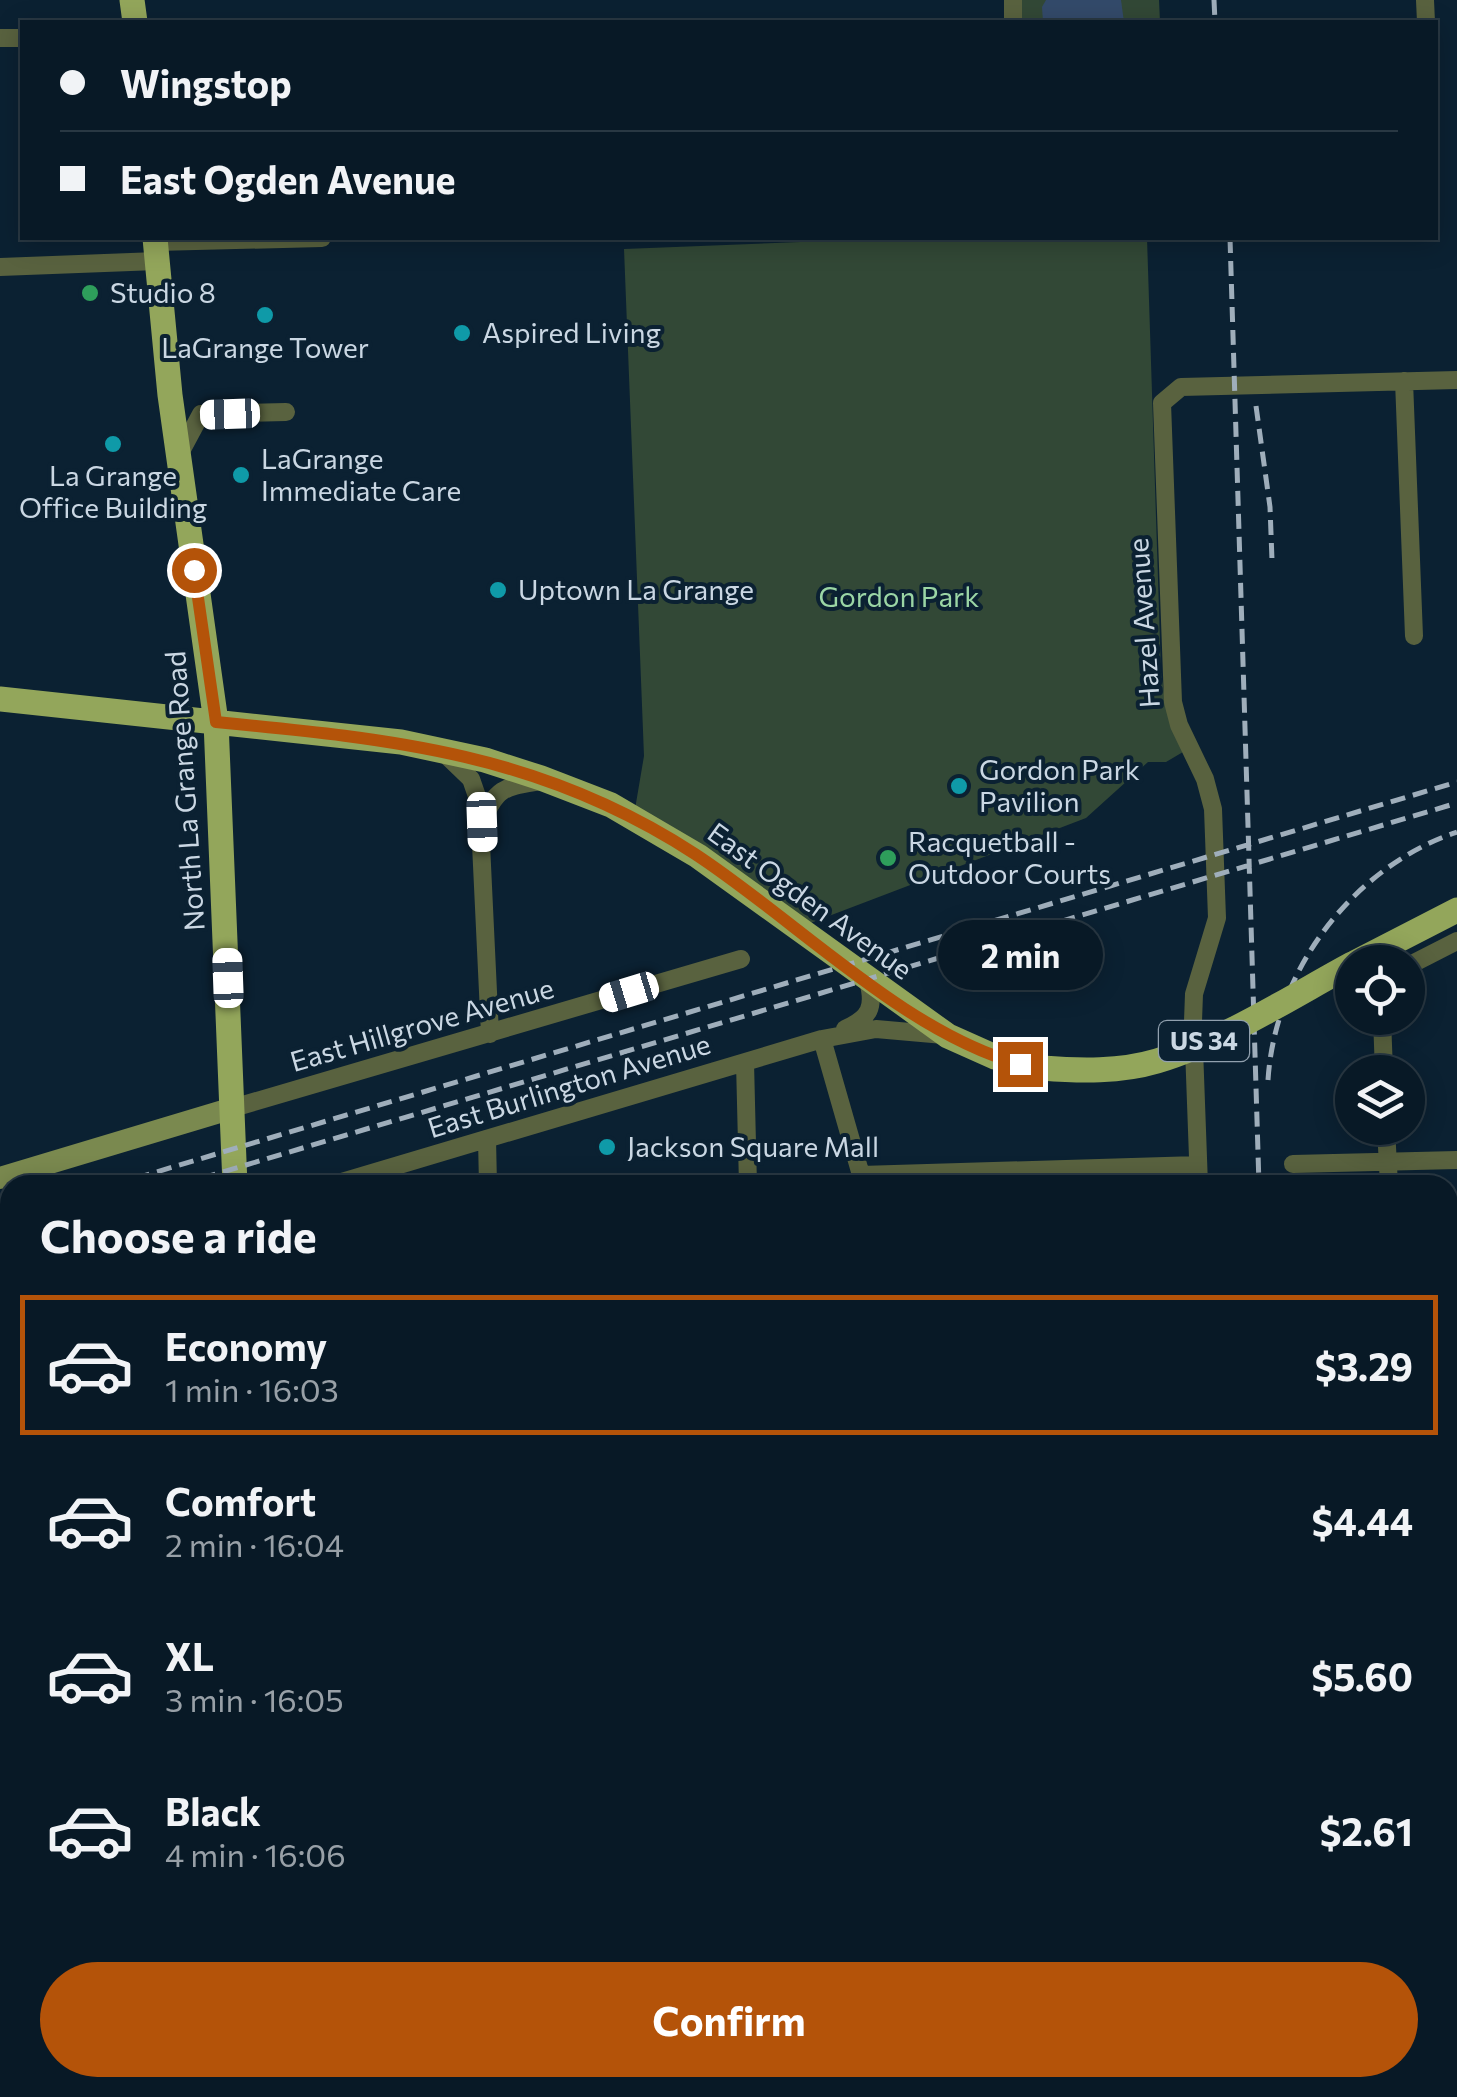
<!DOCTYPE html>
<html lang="en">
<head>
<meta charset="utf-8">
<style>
  body { margin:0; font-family:Commissioner,sans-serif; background:#11222e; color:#f1f3f6; height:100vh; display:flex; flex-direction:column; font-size:38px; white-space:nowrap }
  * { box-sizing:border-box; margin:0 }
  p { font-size:32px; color:#98a0a7 }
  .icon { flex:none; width:55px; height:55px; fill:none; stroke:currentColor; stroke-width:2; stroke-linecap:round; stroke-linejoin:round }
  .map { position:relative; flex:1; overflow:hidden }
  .sheet { position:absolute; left:0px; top:1175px; width:1458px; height:922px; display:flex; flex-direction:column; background:#081926; border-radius:30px 30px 0 0; box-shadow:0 5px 25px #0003,0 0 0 2px #293843 }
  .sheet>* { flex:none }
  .banner { position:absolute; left:20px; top:20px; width:1418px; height:220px; border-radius:0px; box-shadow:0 5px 25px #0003,0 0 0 2px #293843; display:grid; align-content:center; height:220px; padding:0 40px; background:#081926 }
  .fabs { position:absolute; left:1335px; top:945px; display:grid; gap:20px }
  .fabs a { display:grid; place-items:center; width:90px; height:90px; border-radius:50%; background:#081926; box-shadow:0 5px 25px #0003,0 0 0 2px #293843; font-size:50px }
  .end { position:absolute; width:45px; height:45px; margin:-22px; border:12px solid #b45309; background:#fff; box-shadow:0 0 0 5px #fff }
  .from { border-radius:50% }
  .bubble { position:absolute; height:70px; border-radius:35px; background:#081926; box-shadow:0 5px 25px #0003,0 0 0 2px #293843; font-size:32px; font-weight:700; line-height:70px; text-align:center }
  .car { position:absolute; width:30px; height:60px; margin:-30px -15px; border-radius:12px; box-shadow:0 0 8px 2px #0007; background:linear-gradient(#fff 24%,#345 0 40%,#fff 0 76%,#345 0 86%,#fff 0) }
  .banner b { display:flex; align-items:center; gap:35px; height:95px; font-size:38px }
  .banner b+b { border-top:2px solid #293843 }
  .banner i { width:25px; height:25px; background:#f1f3f6 }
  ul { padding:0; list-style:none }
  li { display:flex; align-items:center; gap:30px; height:140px; margin:0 20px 15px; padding:0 20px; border:5px solid transparent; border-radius:0px }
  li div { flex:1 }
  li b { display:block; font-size:38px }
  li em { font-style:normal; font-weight:700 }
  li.current { border-color:#b45309 }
  li>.icon { width:90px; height:90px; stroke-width:1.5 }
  h2 { padding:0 40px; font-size:45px; line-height:120px }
  .cta { display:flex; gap:20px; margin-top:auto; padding:20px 40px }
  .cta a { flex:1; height:115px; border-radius:60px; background:#b45309; color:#fff; font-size:40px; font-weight:700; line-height:115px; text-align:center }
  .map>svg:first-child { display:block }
  .green { fill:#324836 }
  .water { fill:#334a6a }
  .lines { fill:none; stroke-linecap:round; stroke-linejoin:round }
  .street { stroke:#59623f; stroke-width:18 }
  .secondary { stroke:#7a894f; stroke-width:22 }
  .primary { stroke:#93a65b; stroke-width:25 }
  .rail { stroke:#9faebb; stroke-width:5; stroke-dasharray:15 8; stroke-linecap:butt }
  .primary-bridge { stroke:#93a65b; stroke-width:25 }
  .route { stroke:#b45309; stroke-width:12 }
  .leisure-dot { fill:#2e9e5b; stroke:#0b2132; stroke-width:4 }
  .culture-dot { fill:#0f9aa8; stroke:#0b2132; stroke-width:4 }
  .labels { text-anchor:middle; stroke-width:8; stroke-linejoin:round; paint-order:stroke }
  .shield { fill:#0b2132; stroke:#91a0ae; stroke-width:2.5 }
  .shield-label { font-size:25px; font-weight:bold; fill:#cad7e3 }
  .poi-label { font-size:28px; fill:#cad7e3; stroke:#0b2132; text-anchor:start }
  .park-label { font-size:28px; fill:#9bd6a5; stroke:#0b2132 }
  .street-label { font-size:28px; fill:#cad7e3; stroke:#0b2132 }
</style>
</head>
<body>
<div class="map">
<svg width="1457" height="2097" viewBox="0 0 1457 2097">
  <rect width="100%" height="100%" fill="#0b2132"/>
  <!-- green -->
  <path class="green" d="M1021,0h138l1,22h-139z
    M903,238h244l14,434 5,36 17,44 -17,10h-18l-62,56 -286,109 -166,-112 10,-59 -20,-507z"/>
  <!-- water -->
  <path class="water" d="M1046,0h75l3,22h-81l-1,-15z"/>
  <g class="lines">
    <!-- street -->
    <path class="street" d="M1013,0v22
      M1425,0l1,22
      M0,38h22
      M156,242l166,-4
      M0,267l157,-6
      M1404,381l10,255
      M179,455l22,-41 85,-2
      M445,754l26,25 8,23 11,232
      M482,822c15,-36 23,-35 59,-41
      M1408,966l49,-25
      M1382,1018l2,54
      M845,1029c25,-11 30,-22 23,-48
      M822,1039l41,143
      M745,1062l3,123
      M233,1108l508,-149
      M1386,1128l3,57
      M487,1139l1,46
      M1293,1164l164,-4
      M861,1175l337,-10
      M332,1185l490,-146 54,-10 68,6
      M1199,1185l-6,-164 1,-27 23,-76 -4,-109 -8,-30 -26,-54 -6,-23 -11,-299 19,-16 276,-7
      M0,1283l10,-3
      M0,1518l10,-3
      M1448,1619h9
      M0,1672l10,34
      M0,1747l10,-4
      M1448,2075h9
      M524,2088v9
      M1011,2088v9
      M1126,2088l5,9
      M619,2097l349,-9"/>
    <!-- secondary -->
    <path class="secondary" d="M0,1178l233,-70"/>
    <!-- primary -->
    <path class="primary" d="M132,0l3,22
      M155,238l15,157 46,327 19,463
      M0,699l401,43 84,18 56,18 70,27 87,51 250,180 47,21 47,11
      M1356,962l101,-52
      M262,2088v9"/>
    <!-- rail -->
    <path class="rail" d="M1214,0l1,22
      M1230,238l29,947
      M1256,406l14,101 2,53
      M1268,1080c7,-110 85,-213 189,-248
      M113,1185l1344,-403
      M179,1185l1278,-382
      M0,1229l10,-3
      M1448,2050l9,23
      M1448,2076l7,21"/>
    <!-- primary-bridge -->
    <path class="primary-bridge" d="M1042,1068c38,3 78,4 115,-7 64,-19 136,-65 195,-97"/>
  </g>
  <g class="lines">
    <!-- route -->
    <path class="route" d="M194,570l22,152c178,17 326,32 479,132 101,66 210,179 325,210"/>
  </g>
  <!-- markers -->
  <g class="leisure-dot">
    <circle cx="90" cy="293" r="10"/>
    <circle cx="888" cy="858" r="10"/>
  </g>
  <g class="culture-dot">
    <circle cx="265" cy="315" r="10"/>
    <circle cx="462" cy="333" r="10"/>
    <circle cx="113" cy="444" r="10"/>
    <circle cx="241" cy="475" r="10"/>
    <circle cx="498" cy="590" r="10"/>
    <circle cx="959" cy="786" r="10"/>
    <circle cx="607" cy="1147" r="10"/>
  </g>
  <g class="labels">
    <!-- shield labels -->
    <rect class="shield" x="1159" y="1021" width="90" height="40" rx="8"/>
    <g class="shield-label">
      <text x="1204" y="1050">US 34</text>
    </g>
    <!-- poi labels -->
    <g class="poi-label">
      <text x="110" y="303">Studio 8</text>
      <text x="482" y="343">Aspired Living</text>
      <text x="265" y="358" text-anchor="middle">LaGrange Tower</text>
      <text x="261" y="469">LaGrange<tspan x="261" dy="32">Immediate Care</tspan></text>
      <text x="113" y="486" text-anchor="middle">La Grange<tspan x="113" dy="32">Office Building</tspan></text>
      <text x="518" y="600">Uptown La Grange</text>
      <text x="979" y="780">Gordon Park<tspan x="979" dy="32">Pavilion</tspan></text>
      <text x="908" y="852">Racquetball -<tspan x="908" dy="32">Outdoor Courts</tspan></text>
      <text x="627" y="1157">Jackson Square Mall</text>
    </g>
    <!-- park labels -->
    <g class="park-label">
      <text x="899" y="607">Gordon Park</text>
    </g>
    <!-- street labels -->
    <g class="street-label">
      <text transform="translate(1144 623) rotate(-94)" y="10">Hazel Avenue</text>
      <text transform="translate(185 791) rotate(-94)" y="10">North La Grange Road</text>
      <text transform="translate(810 901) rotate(36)" y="10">East Ogden Avenue</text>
      <text transform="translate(422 1025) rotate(-16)" y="10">East Hillgrove Avenue</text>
      <text transform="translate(569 1086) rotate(-17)" y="10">East Burlington Avenue</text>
    </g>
  </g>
</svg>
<div class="fabs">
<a><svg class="icon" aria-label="locate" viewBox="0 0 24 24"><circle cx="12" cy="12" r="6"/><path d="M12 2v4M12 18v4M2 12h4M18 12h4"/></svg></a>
<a><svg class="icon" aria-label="layers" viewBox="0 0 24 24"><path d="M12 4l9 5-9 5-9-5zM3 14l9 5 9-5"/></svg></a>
</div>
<i class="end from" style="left:194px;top:570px"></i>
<i class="end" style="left:1020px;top:1064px"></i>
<div class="bubble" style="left:938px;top:920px;width:165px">2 min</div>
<i class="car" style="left:230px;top:414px;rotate:268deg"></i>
<i class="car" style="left:482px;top:822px;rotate:178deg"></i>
<i class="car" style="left:228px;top:978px;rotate:358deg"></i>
<i class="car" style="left:629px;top:992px;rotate:253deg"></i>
<div class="banner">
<b><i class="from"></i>Wingstop</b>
<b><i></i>East Ogden Avenue</b>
</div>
<section class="sheet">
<h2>Choose a ride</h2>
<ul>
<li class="current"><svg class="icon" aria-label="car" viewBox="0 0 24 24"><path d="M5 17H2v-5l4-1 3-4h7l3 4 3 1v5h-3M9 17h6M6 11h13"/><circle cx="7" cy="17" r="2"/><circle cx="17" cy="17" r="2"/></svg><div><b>Economy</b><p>1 min · 16:03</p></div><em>$3.29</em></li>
<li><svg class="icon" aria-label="car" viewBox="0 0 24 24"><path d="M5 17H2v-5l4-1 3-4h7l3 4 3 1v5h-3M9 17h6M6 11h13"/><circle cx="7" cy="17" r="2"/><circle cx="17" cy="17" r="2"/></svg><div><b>Comfort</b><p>2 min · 16:04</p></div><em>$4.44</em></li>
<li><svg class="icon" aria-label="car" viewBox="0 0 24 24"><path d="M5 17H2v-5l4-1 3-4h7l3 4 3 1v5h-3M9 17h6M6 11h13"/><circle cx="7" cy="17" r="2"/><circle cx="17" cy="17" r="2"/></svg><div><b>XL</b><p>3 min · 16:05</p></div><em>$5.60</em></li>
<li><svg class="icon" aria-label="car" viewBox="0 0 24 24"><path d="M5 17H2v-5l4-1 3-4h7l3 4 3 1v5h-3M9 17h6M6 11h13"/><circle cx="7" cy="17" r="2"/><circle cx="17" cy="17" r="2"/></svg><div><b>Black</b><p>4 min · 16:06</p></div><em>$2.61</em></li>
</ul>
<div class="cta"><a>Confirm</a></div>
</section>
</div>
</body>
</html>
